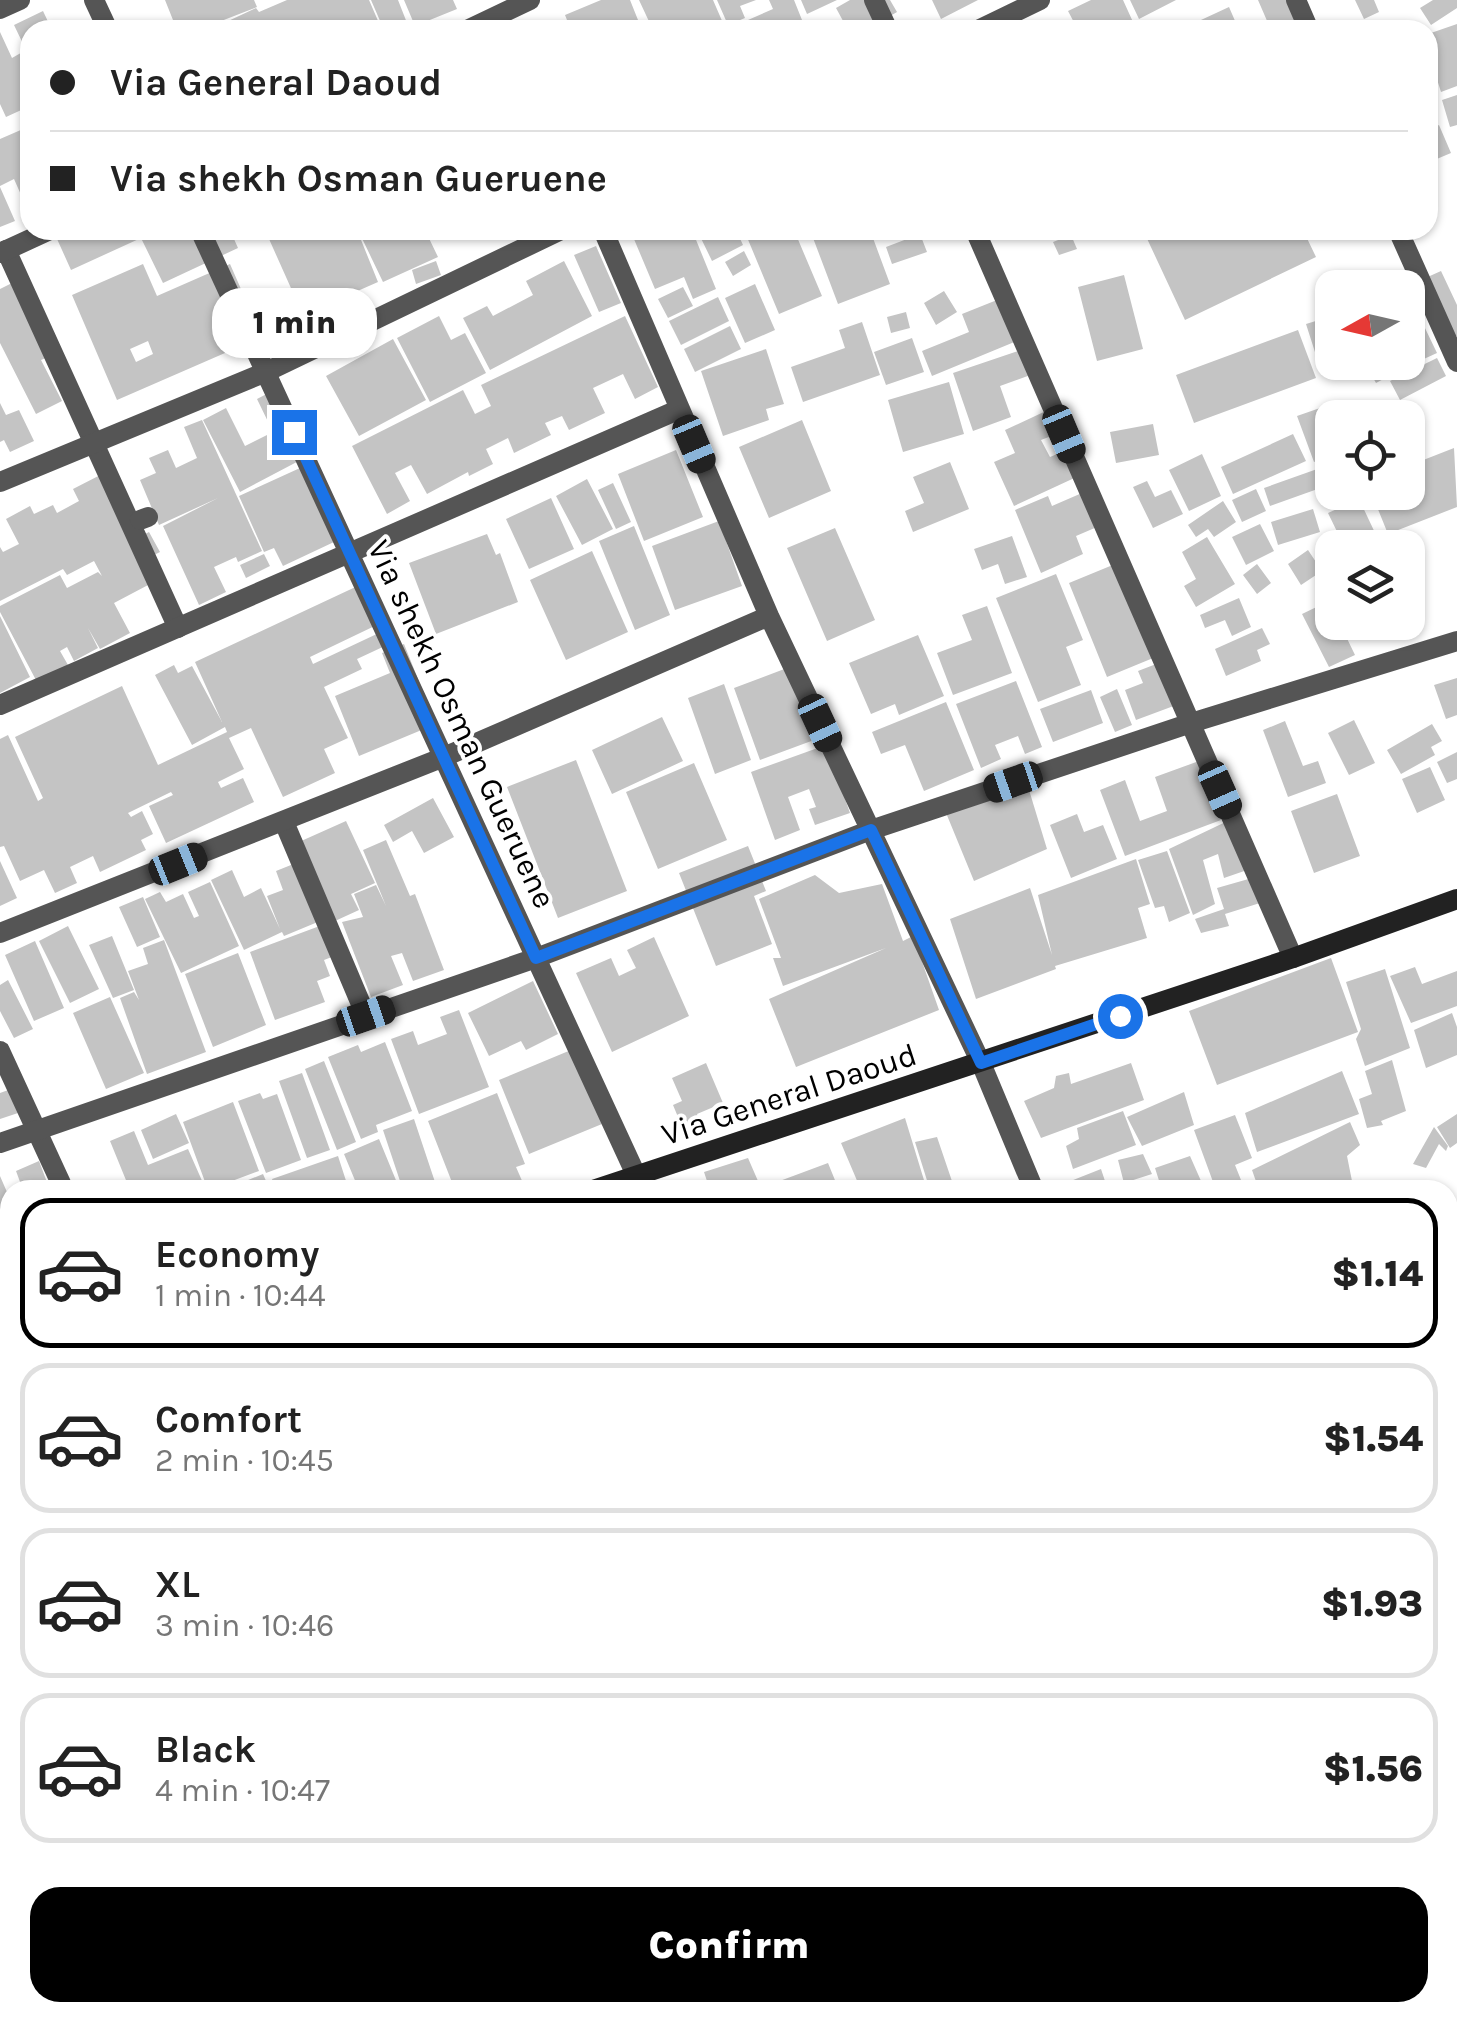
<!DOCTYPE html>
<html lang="en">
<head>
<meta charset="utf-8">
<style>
  body { margin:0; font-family:Karla,sans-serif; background:#f6f6f6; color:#222; height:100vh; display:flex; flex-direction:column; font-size:38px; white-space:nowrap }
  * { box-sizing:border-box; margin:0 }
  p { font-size:32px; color:#767676 }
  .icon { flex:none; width:55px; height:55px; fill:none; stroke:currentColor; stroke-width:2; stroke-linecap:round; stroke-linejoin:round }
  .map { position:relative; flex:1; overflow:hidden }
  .drawer { position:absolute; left:0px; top:1180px; width:1458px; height:842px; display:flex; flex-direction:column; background:#fff; border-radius:30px 30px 0 0; box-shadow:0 2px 8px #0004 }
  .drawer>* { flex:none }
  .banner { position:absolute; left:20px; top:20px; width:1418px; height:220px; border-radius:30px; box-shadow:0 2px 8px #0004; display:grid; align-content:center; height:220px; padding:0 30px; background:#fff }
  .needle { width:65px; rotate:262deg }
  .tools { position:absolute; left:1315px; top:270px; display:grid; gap:20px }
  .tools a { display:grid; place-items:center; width:110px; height:110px; border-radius:20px; background:#fff; box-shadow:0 2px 8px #0004; font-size:50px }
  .end { position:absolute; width:45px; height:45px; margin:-22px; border:12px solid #1a73e8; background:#fff; box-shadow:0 0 0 5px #fff }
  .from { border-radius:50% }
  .bubble { position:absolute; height:70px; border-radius:30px; background:#fff; box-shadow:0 2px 8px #0004; font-size:32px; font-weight:800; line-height:70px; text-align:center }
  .car { position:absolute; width:30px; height:60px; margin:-30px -15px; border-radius:12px; box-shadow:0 0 8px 2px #0007; background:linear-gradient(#222 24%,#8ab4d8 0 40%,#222 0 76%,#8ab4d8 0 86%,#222 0) }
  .banner b { display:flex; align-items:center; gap:35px; height:95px; font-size:38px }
  .banner b+b { border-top:2px solid #e0e0e0 }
  .banner i { width:25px; height:25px; background:#222 }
  ul { padding:18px 0 0; list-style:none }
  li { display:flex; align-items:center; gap:30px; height:150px; margin:0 20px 15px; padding:0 10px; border:5px solid #e0e0e0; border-radius:30px }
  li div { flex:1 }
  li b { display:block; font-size:38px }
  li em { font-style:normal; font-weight:800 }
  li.active { border-color:#000 }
  li>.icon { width:90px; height:90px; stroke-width:1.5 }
  .primary-button { display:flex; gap:20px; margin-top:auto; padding:20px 30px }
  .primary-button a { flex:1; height:115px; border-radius:30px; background:#000; color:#fff; font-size:40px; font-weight:800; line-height:115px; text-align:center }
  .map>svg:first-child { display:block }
  .building { fill:#c4c4c4; fill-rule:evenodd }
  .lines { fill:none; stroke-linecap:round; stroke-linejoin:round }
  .lane { stroke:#555; stroke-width:20 }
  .street { stroke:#555; stroke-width:20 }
  .secondary { stroke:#222; stroke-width:20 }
  .route { stroke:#1a73e8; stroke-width:12 }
  .labels { text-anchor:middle; stroke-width:8; stroke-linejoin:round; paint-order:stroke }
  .street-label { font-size:32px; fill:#000; stroke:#fff }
</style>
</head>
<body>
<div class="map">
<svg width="1457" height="2021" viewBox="0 0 1457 2021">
  <rect width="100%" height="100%" fill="#fff"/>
  <!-- building -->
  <path class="building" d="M165,0h89l3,7 -59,23h-21z
    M287,0h82l13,30h-173l47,-22 3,4z
    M371,0h27l11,28 -25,2z
    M404,0h49l4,9 -42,17z
    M601,0h29l12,30h-71l-6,-15z
    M639,0h74l13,30h-73z
    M717,0h39l-16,6 5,12 -17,7z
    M769,0h25l12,30h-54l-4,-10 25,-11z
    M801,0h36l-30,14z
    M850,0h40l7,12 -24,14 2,4h-27l-12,-22z
    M932,0h46l-37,19z
    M1091,0h32l10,22 -16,8h-39l-10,-19z
    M1130,0h46l-37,19z
    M1258,0h40l13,30h-40z
    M1355,0h19l5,12 -15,7z
    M1433,0h24v8l-26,17 -11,-17z
    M1229,7l10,23h-49l-2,-4z
    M43,11l9,19h-22v76l-24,11 -6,-13v-72l12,26 14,-8 -12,-25z
    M1457,24v62l-16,6 -13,-41v-17z
    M1457,95v30l-7,2 -8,-27z
    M1439,125l12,28 -19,8 -4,-10v-21z
    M30,126v89l-16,-36 -14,7v-47z
    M0,187l15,34 -15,6z
    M53,230h177l8,18 -75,35 -22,-45 -70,32z
    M265,230h92l21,52 -75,33z
    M358,230h67l13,27 -55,25z
    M635,230h57l24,59 -23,10 -9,-22 -29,12 -24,-57z
    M697,230h39l7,15 -31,16z
    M744,230h50l28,66 -43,18z
    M810,230h60l20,54 -52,20z
    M1143,230h160l13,27 -131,63z
    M920,234l7,18 -35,12 -6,-17z
    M1071,235l6,14 -18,6 -6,-13z
    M596,246l25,57 -22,9 -25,-57z
    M744,251l7,14 -18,11 -8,-14z
    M436,261l5,14 -25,9 -4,-14z
    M564,261l28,55 -102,54 -27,-52 24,-12 6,10 40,-21 -7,-14z
    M143,264l14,32 73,-32 32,73 -145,63 -45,-105zM148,341l5,13 -17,8 -6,-13z
    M1441,271l16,34v31l-18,8 -27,-60z
    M1124,275l19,74 -46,12 -19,-74z
    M12,283l36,74 -7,3 21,41 -26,13 -36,-71v-54z
    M755,284l20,46 -30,13 -20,-45z
    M683,287l10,19 -25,12 -10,-19z
    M944,291l13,21 -21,13 -12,-22z
    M718,297l11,24 -48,24 -12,-24z
    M1002,298l17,42 -87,36 -10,-25 47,-19 -7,-18z
    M906,312l4,16 -19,5 -4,-16z
    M439,316l12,24 14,-7 21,40 -56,29 -33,-64z
    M625,316l33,71 -23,12 -12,-25 -30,14 12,25 -36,17 -7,-14 -17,7 6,12 -37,18 -6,-15 -22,11 7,15 -24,12 -1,-4 -41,22 -16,-29 -16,8 15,28 -23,13 -35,-68 111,-56 12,24 16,-8 -10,-21z
    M1332,316v46l24,1 -34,11 -16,-50z
    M862,322l18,53 -77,27 -12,-35 54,-19 -6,-18z
    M730,326l11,23 -46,23 -11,-23z
    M1424,326l13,27 -44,20 -5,-11h20v-29z
    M1298,330l18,48 -122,45 -18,-48z
    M912,338l12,34 -38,13 -12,-33z
    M393,339l33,61 -67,36 -33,-60z
    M1027,348l9,25 -36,13 11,31 -38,14 -20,-58z
    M766,349l18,55 -18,5 3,11 -46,16 -22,-65z
    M1437,358l9,18 -46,24 -10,-19z
    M1381,362h4l6,13 -15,8 -8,-14z
    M949,382l15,52 -61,18 -15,-52z
    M278,388l34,66 -72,38 -37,-72 23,-12 19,38 28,-14 -16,-33z
    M0,403l6,12 13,-5 15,31 -24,11 -6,-12 -4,2z
    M1320,408l12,33v14l-18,7 -17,-46z
    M1048,410l11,23 -18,7 9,17 21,-9 12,26 -69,32 -20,-44 21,-9 -10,-23z
    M202,420l60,131 -24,11 -2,-5 -22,10 12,25 -27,13 -36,-79 55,-28 -59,27 -19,-45 16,-7 -7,-15 19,-8 8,18 21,-10 -13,-31z
    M802,420l29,71 -62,27 -30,-71z
    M1153,424l6,31 -43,8 -6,-31z
    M1293,434l13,27 -73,33 -12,-27z
    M1454,448l3,59 -69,27 -17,-42h37v-26z
    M676,450l27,67 -59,24 -26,-67z
    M1202,454l19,42 -32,15 -20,-41z
    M950,462l19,47 -56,23 -8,-21 19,-8 -11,-26z
    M300,468l34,74 -51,24 -9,-18 -10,4 -25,-56z
    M1320,468l6,18 -56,20 -6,-18z
    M110,470l29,67 10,-5 11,20 -22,11 12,21 -36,19 16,30 -30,16 -12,-21 10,20 -24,13 -7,-14 -7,4 8,14 -31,17 -37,-70v-6l60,-31 7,13 31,-16 4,4 -8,-15 -27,14 -4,-6 -63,32v-54l3,5 16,-8 -13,-25 24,-13 4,8 19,-9 4,8 22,-12 -6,-12z
    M587,479l26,50 -31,16 -26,-49z
    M1147,481l8,16 16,-7 12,24 -30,14 -20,-41z
    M613,483l18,39 -15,7 -18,-39z
    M1256,489l10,22 -24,11 -10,-22z
    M1082,493l15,34 -21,9 7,18 -42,19 -26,-63 33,-14 4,10z
    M551,498l23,51 -45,20 -23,-50z
    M1359,499l18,38 -20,11h-12l-17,-35z
    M1223,501l13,21 -22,15 -6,-8 -12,8 -8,-12z
    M1313,509l7,23 -42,13 -7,-23z
    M719,521l23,65 -67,24 -23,-64z
    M1260,524l14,27 -28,14 -14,-28z
    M634,526l36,89 -35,15 -36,-89z
    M835,528l40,92 -48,21 -40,-93z
    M487,534l9,21 4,-2 18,49 -82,32 -27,-71z
    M1012,536l15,41 -22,7 -7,-20 -16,6 -8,-21z
    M1207,537l28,47 -39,23 -12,-21 12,-7 -14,-27z
    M1308,550l14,21 -21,14 -13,-21z
    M592,551l36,81 -62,28 -36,-80z
    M264,554l6,12 -24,12 -6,-13z
    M1120,562l38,94 -51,21 -38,-94z
    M1257,564l14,19 -14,11 -14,-19z
    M1056,574l27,66 -17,7 15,38 -43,17 -42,-104z
    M364,583l19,39 -73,35 3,7 68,-32 6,13 -30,14 5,10 -38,18 24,51 -24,11 11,24 -52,24 -32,-69 -22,10 15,31 -26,13 3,6 22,-10 11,24 -88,41 -17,-37 24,-11 -2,-3 -43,21 3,4 11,-6 11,23 -12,6 5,10 -46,22 -7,-16 -23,11 7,16 -22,10 -11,-23 -24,11 -16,-35 -4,1v-108l8,-4 30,66 5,-3 -28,-61 107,-51 36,79 69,-33 -2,-5 -33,18 -37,-70 19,-10 4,8 14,-7 30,56 -27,-60z
    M1239,598l12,29 -19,9 -7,-16 -20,8 -5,-13z
    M1329,601l3,21h7l16,33 -26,12 -27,-53z
    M987,606l25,67 -59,22 -16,-42 35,-13 -10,-25z
    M0,616l30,61 -30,16z
    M1262,628l8,16 -13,6 4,11 -35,15 -11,-27z
    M918,635l26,61 -45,19 -4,-11 -24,10 -22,-51z
    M404,644l32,80 -77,32 -24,-60 55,-23 -8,-20z
    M1164,661l15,43 -43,16 -11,-30 18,-7 -5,-12z
    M787,668l27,72 -54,20 -26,-72z
    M1457,678v37l-11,4 -12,-34z
    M1016,681l26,66 -17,7 -7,-18 -23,9 6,14 -20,9 -25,-64z
    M724,684l27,76 -36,14 -27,-76z
    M1117,689l15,36 -17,7 -15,-35z
    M1091,690l12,33 -50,19 -13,-33z
    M946,702l28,68 -50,21 -19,-46 -24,9 -9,-22z
    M662,717l21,44 -71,33 -20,-44z
    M1354,720l21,43 -26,12 -21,-42z
    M1285,721l18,45 15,-5 8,22 -38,14 -25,-67z
    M1432,724l10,17 -11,6 4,8 -34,19 -14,-24z
    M826,745l24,68 -35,12 -6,-16 7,-2 -7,-18 -21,8 12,33 -25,10 -24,-68z
    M1457,752v27l-10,4 -10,-21z
    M576,760l51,131 -69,27 -51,-131z
    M1199,761l22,59 -96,36 -25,-66 25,-10 15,41 27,-10 -12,-34z
    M694,763l33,77 -69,29 -32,-77z
    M1430,767l15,33 -28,13 -15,-34z
    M1026,780l21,69 -73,32 -30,-73z
    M1337,794l23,62 -46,17 -23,-62z
    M433,798l21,39 -30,16 -12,-22 -19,11 -9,-17z
    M1077,814l7,18 19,-7 14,34 -46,19 -21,-53z
    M1236,817l17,51 -29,10 -6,-24 -15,6 12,44 -22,11 -24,-66z
    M346,821l29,62 -24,11 8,16 -24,11 -36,-79z
    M386,840l24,56 5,-2 29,76 -31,11 -11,-28 -11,3 12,29 -32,12 -29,-75 21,-5 -9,-23 22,-9 10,21 -23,-56z
    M748,846l18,45 -12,5 18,48 -56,22 -37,-93z
    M1167,851l23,62 -21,9 -5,-16 -9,2 -17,-48z
    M1136,859l14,45 -12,4 9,30 -92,28 1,3 -80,30 -26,-80 80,-31 22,67 -14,-60z
    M0,861l17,37 -17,8z
    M301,861l24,58 -41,17 -2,-4 -38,18 -33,-70 21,-10 12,27 17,-9 19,41 -13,-33 16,-6 -7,-19z
    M815,875l24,18 43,-9 21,57 10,-5 26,74 -143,57 -27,-68 117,-51 -103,38 -10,-28h8l-22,-59z
    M1252,878l8,25 -35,11 4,12 -28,7 -6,-14 29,-10 -7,-21z
    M210,882l29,64 -58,27 -36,-74 15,-7 6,10 17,-8 11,24 5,-2 -11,-24z
    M143,897l17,40 -23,10 -18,-40z
    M325,924l12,31 -13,5 6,16 -13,5 8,21 -50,18 -25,-68z
    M68,926l31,63 -29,14 -31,-62z
    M112,936l22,54 -21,8 -24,-53z
    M654,937l35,79 -77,36 -36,-79 35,-15 8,18 17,-8 -9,-18z
    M164,940l42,112 -59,22 -27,-76 14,-6 5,8 -11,-29 20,-7 -5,-16z
    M35,941l29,67 -30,13 -29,-66z
    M238,953l28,72 -53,22 -28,-73z
    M1331,958l27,74 -141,53 -28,-74z
    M1415,967l7,17 35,-13v35l-46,17 -21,-47z
    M1385,969l25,79 -45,18 -9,-27 5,-10 -15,-47z
    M8,980l25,49 -19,9 -14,-27v-26z
    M533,981l25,53 -32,16 -5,-9 -32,15 -21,-43z
    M110,997l34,76 -38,16 -33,-76z
    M459,1010l30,77 -70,27 -28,-75 22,-8 5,14 29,-11 -7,-17z
    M1452,1013l5,14v28l-31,13 -12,-38z
    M385,1042l27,69 -36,14 2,7 -17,7 -33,-82 30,-12 3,7z
    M571,1050l31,74 -73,30 -30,-74z
    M1392,1060l14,51 -25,10 2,4 -16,3 -8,-29 13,-5 -7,-23z
    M324,1061l32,81 -19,8 -32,-81z
    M706,1063l17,40 -26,11 3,7 -17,8 -10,-24 9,-4 -10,-23z
    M1131,1063l13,37 -103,38 -17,-37 30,-13 2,-12 13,-3 2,11z
    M1342,1071l17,43 -102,38 -12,-39z
    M302,1073l28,77 -23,8 -28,-77z
    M11,1089l7,24 -18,6v-26z
    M1184,1092l10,33 -52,21 -15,-29z
    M260,1093l3,6 14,-5 24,66 -35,13 -28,-72z
    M497,1093l28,71 -9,3 7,16 -17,7h-17l-3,-10 -31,10 -27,-69z
    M233,1102l26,69 -51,19 -25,-68z
    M1123,1111l13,34 -63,24 -7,-23 13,-7 -2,-11z
    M176,1114l13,29 -36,16 -12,-29z
    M1457,1114v29l-7,5 -13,-21z
    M1235,1115l17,43 -17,7 10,25h-29l-22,-60z
    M905,1118l22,72h-66l-20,-47z
    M414,1119l23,69 -5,2h-29l-20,-60z
    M1350,1122l10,23 -13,11 6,30 -10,4h-84l-7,-20z
    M1434,1127l14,19 -2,5 -7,-7 -13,24 -13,-4z
    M134,1131l14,34 40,-16 15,34 -16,7h-57l-20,-49z
    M937,1137l18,53h-25l-15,-48z
    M379,1139l21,51h-41l-15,-36z
    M1143,1154l9,20 -28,9 -6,-23z
    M338,1156l11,34h-73l-4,-11z
    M1190,1156l15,34h-43l-7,-22z
    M748,1158l10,23 14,2 3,7h-65l-6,-18z
    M39,1161l11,29h-27l-7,-19z
    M828,1163l11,27h-59l-3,-8z
    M1101,1169l7,21h-60z
    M263,1174l7,16h-46z
    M0,1176l10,23v58l-10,-24z
    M4,1268l6,13v66l-10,-24v-54z
    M1448,1278l9,26v54l-5,2 -4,-12z
    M1457,1411v37l-9,3v-38z
    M10,1453v51l-10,4v-51z
    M10,1511v75l-4,1 -6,-20v-53z
    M1448,1723l9,25v64l-9,2z
    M1448,1863l4,9 5,-3v52l-9,3z
    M0,1886l10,25v101h36l3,9h-49z
    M1457,1924v89l-23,8 -5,-9h19v-84z
    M311,2012h51l4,9h-87l11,-5 1,5z
    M365,2012h67l4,9h-67z
    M455,2012h55v1l-22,8h-29z
    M588,2012h80l4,9h-80z
    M1032,2012h152l-20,9h-128z
    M1186,2012h63l4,9h-84z
    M1284,2012h83l4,9h-84z"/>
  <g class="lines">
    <!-- lane -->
    <path class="lane" d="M6,250l172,378
      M284,822l82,194
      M0,1051l64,139"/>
    <!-- street -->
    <path class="street" d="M94,0l14,30
      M874,0l14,30
      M1296,0l13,30
      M0,9l20,-9
      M467,30l63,-30
      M978,30l62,-30
      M200,230l443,960
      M603,230l166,386 212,447 53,127
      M975,230l318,728
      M1398,230l59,132
      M0,253l50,-23
      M0,482l266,-110 295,-142
      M140,520l8,-3
      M0,705l680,-296
      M0,933l444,-176 325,-141
      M0,1143l536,-185 335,-128 320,-107 266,-82
      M1448,1370l8,-4
      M1448,1607l9,-3
      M0,1648l10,-4
      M0,1867l10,-4
      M203,2021l23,-9
      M817,2021l26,-9"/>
    <!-- secondary -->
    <path class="secondary" d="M593,1190l700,-232 164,-59
      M0,1400l10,-4
      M0,1827l10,19
      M87,2012l4,9"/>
  </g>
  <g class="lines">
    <!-- route -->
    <path class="route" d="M294,432l242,526 335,-128 110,233 139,-47"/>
  </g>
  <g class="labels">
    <!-- street labels -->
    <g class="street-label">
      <text transform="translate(462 724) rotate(65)" y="11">Via shekh Osman Gueruene</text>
      <text transform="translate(789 1094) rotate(-18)" y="11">Via General Daoud</text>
    </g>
  </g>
</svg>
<div class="tools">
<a><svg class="needle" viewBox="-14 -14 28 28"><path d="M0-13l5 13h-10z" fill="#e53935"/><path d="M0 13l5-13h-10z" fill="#767676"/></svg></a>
<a><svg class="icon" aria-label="locate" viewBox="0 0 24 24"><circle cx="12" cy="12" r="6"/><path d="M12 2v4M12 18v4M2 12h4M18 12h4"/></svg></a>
<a><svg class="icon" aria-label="layers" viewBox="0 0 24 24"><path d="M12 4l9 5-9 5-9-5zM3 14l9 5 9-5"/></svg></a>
</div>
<i class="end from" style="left:1120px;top:1016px"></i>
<i class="end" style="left:294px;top:432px"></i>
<div class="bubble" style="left:212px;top:288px;width:165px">1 min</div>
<i class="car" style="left:1064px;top:434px;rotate:157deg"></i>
<i class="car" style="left:694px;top:444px;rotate:157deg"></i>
<i class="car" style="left:820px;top:723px;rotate:155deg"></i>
<i class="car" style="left:1013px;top:782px;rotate:251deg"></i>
<i class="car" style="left:1220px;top:790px;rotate:156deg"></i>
<i class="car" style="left:178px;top:864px;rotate:68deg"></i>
<i class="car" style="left:366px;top:1016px;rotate:71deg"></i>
<div class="banner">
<b><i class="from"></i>Via General Daoud</b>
<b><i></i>Via shekh Osman Gueruene</b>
</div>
<section class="drawer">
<ul>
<li class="active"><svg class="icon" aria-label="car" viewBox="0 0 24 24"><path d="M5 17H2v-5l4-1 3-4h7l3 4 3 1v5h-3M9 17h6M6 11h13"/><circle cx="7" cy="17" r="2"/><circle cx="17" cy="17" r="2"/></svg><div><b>Economy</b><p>1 min · 10:44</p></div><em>$1.14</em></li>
<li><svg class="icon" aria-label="car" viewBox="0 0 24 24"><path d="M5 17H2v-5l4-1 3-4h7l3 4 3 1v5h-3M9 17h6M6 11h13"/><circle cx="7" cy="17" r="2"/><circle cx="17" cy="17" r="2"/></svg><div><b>Comfort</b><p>2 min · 10:45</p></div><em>$1.54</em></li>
<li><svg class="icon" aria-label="car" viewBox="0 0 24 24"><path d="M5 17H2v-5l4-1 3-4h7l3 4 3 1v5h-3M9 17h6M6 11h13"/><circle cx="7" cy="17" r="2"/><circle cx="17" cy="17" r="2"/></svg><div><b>XL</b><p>3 min · 10:46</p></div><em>$1.93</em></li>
<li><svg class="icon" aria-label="car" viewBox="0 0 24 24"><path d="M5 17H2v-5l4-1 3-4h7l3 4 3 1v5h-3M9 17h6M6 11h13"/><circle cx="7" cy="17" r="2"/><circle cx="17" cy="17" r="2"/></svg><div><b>Black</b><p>4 min · 10:47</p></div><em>$1.56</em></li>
</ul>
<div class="primary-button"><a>Confirm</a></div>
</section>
</div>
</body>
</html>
